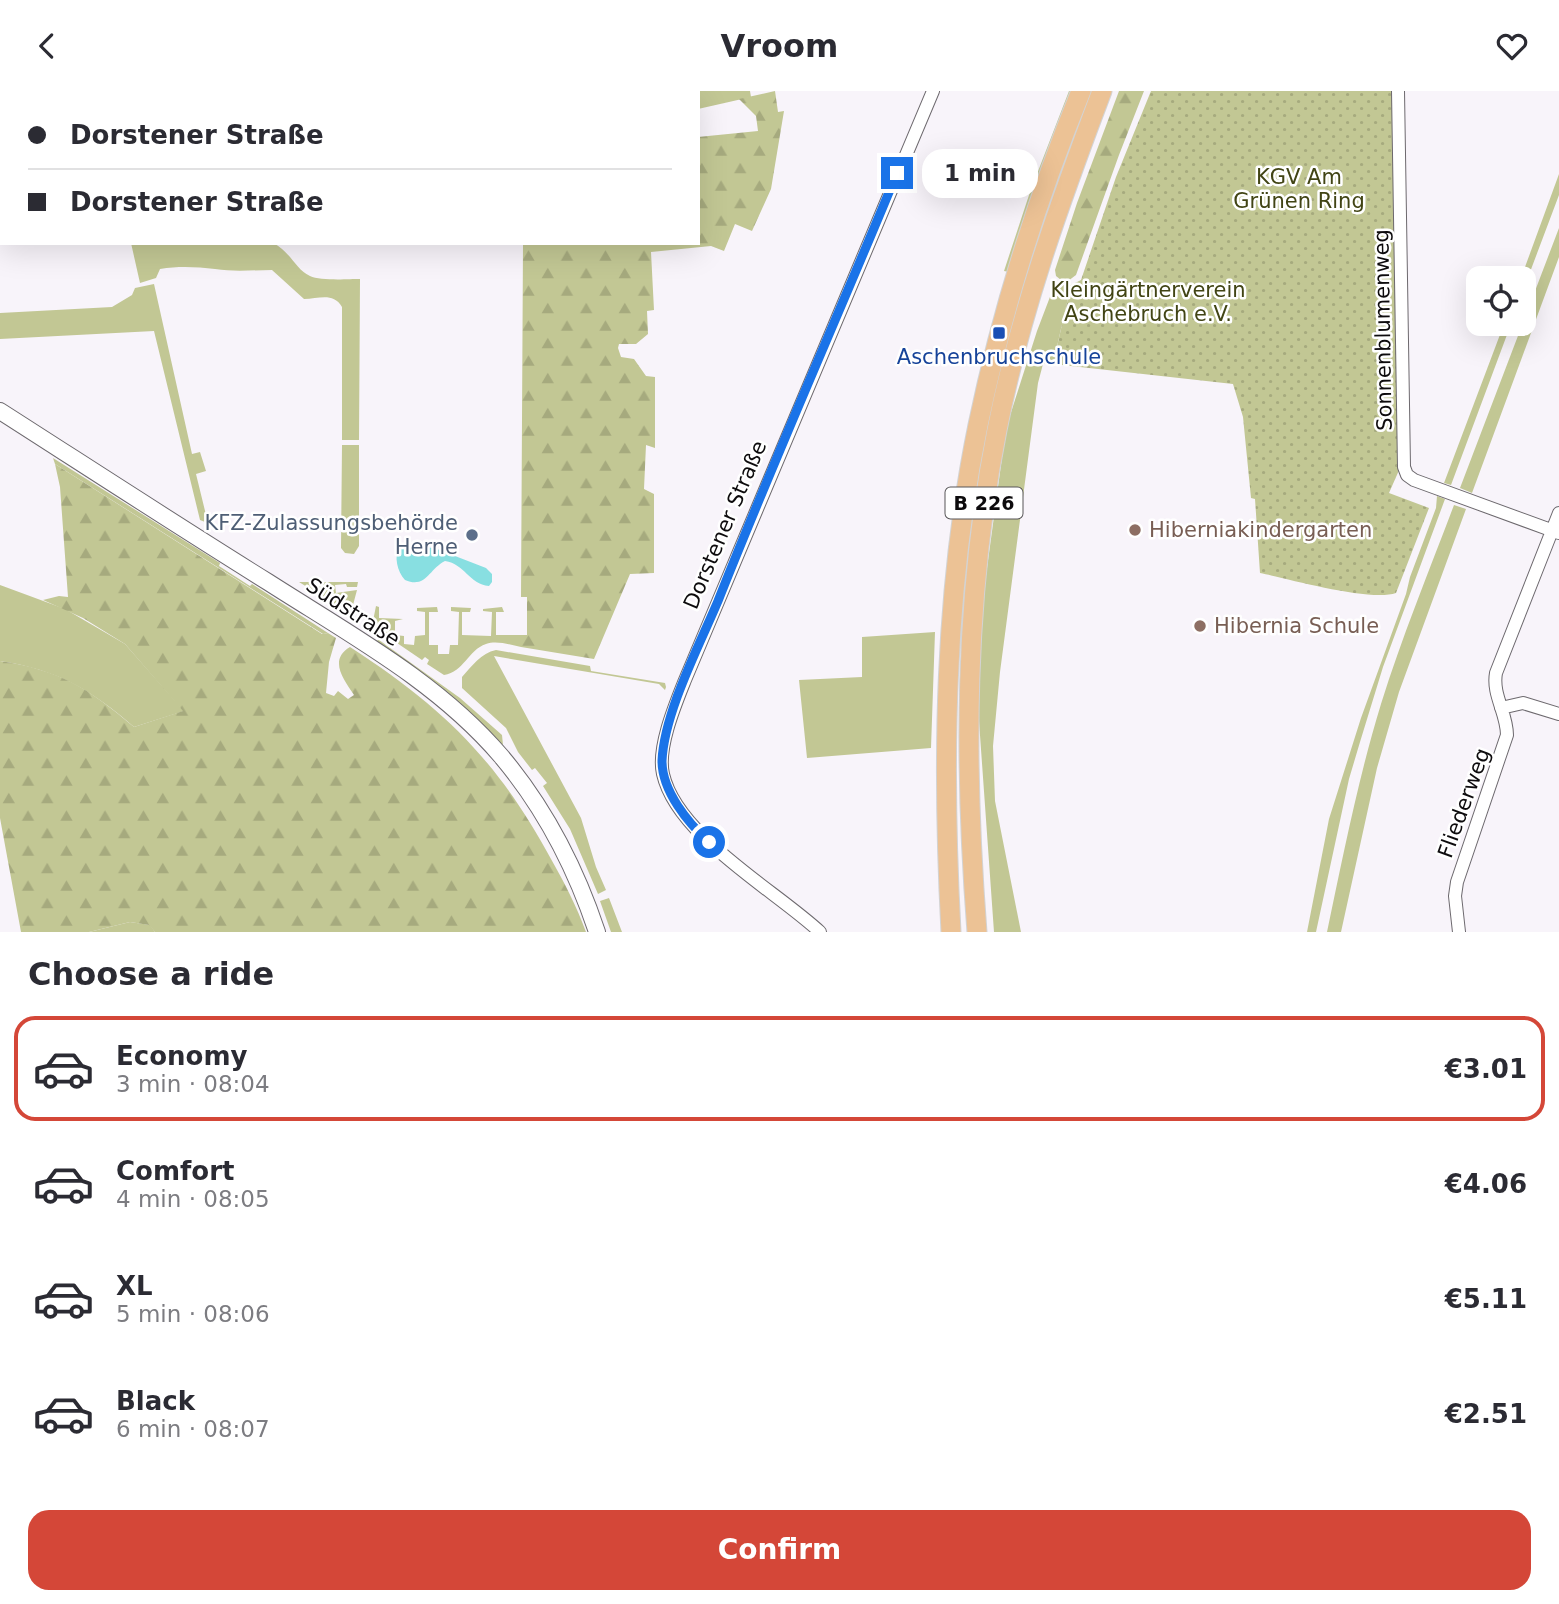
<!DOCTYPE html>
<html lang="en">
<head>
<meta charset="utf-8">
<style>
  body { margin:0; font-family:"DejaVu Sans",sans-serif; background:#f2f2f3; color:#2b2b33; height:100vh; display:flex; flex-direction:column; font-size:26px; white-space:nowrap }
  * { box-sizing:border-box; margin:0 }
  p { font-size:23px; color:#7c7c81 }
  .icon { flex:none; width:38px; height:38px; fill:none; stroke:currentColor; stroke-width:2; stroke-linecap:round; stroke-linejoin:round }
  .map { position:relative; height:841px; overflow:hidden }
  .drawer { display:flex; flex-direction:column; background:#fff; flex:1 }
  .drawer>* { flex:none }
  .hud { position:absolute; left:0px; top:0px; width:700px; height:154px; box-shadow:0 7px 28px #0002; display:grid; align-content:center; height:154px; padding:0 28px; background:#fff }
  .controls { position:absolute; left:1466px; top:175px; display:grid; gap:14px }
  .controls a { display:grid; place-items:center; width:70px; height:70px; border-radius:14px; background:#fff; box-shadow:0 7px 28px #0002; font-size:35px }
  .end { position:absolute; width:32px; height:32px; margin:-16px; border:9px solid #1a73e8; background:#fff; box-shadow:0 0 0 4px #fff }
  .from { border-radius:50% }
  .bubble { position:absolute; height:49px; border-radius:21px; background:#fff; box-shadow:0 7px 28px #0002; font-size:23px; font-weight:600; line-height:49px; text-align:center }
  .hud b { display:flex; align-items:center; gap:24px; height:66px; font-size:26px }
  .hud b+b { border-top:2px solid #e1e1e2 }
  .hud i { width:18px; height:18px; background:#2b2b33 }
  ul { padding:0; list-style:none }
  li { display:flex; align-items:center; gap:21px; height:105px; margin:0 14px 10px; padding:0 14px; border:4px solid transparent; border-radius:21px }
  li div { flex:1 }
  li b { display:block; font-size:26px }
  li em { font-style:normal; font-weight:600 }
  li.on { border-color:#d44738 }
  li>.icon { width:63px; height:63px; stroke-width:1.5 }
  h2 { padding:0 28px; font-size:32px; line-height:84px }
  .primary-button { display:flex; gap:14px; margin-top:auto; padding:14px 28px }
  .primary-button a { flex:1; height:80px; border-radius:21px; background:#d44738; color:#fff; font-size:28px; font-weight:600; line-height:80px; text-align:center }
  header { display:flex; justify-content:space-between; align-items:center; height:91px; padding:0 28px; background:#fff; font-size:32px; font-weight:600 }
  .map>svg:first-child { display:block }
  .green { fill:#c2c794 }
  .forest { fill:url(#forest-firs) }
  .garden { fill:url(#garden-dots) }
  .water { fill:#88dfe1 }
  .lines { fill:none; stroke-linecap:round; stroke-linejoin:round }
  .minor-casing { stroke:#6d696e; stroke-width:14 }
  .tertiary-casing { stroke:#6d696e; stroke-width:18 }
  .primary-casing { stroke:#d3d3d3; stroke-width:21 }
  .minor { stroke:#fff; stroke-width:12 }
  .tertiary { stroke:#fff; stroke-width:16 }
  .primary { stroke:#ecc295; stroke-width:19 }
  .route { stroke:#1a73e8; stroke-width:9 }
  .transit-dot { fill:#1a4fb4; stroke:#fff; stroke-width:2.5 }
  .education-dot { fill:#8d6e63; stroke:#fff; stroke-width:2.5 }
  .service-dot { fill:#5c6f8a; stroke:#fff; stroke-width:2.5 }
  .labels { text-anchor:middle; stroke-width:5; stroke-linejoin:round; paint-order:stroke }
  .shield { fill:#fff; stroke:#565456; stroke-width:2 }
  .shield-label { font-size:19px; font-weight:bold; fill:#0d0b0d }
  .park-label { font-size:21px; fill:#414414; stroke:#fff }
  .street-label { font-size:21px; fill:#0d0b0d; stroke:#fff }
  .transit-label { font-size:21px; fill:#164399; stroke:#fff }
  .service-label { font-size:21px; fill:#4e5e75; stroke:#fff; text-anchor:end }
  .education-label { font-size:21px; fill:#785e54; stroke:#fff; text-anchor:start }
</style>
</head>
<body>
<header><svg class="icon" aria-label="back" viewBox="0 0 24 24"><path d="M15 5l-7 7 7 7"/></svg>Vroom<svg class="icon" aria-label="heart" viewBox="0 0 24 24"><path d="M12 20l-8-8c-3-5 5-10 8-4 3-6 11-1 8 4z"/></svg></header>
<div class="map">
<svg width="1559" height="841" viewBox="0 0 1559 841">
  <defs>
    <pattern id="forest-firs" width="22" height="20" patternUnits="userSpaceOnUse" patternTransform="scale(1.75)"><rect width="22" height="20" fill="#c2c794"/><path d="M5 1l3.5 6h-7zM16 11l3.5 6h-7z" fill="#a6aa7e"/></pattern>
    <pattern id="garden-dots" width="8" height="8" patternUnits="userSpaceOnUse" patternTransform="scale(1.75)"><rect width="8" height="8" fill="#c2c794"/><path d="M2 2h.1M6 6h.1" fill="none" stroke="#a6aa7e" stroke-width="1.8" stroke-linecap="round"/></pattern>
  </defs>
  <rect width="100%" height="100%" fill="#f8f4fa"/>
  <!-- green -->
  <path class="green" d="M649,0h101l1,6 -53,12v-16z
    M1069,0h5l-65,181 -5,-1 26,-79z
    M1559,83v21l-35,93v-10h-3z
    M1559,137v29l-87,236 -12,-5z
    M131,152h142c18,9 22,26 37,33 10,5 38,3 50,3l-1,161h-17v-133c-9,-15 -23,-8 -38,-8l-32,-29c-18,0 -38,2 -57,-1 -18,-2 -36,-3 -55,0l-4,9 -16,5z
    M154,193l38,170 8,-2 6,19 -10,3 11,45 -2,3 -5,-2 -46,-189 -154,8v-26l112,-6 20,-12 3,-7z
    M1061,194h10l-18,79h-10l-5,19 -38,289 -7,74 2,55 26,131h-27l-16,-225 4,-102 24,-177 31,-97 16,-42z
    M1504,233h7l-60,161 -7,-2z
    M342,354h17v101l-5,8 -9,-1 -4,-5z
    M53,367l167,105 -1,3 31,20 2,-2 76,49 -5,1 -268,-170z
    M1437,405l8,3 -62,168 -23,75 -11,37 -33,153h-9l22,-113 32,-101 45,-124 4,-17 26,-69z
    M1454,414l12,4 -67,183 -22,76 -36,164h-14c16,-76 31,-153 54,-228 21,-67 48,-133 73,-199z
    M299,491h59l-1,5h-10l-1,-3 -11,1 1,8 21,-3 -4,15 -5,6 -4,-1z
    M0,494l65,24 60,35 59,67 -50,16c-44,-38 -76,-57 -134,-66z
    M376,515l3,1v11l24,1 -8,2v14l9,1v8l10,1 1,-9 10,-1v-23l-8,-1v-3l20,-1 1,5h-9v33h9v9h11l1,-9h8l1,-33 -8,-1v-4l20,1 -1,4h-8v23l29,1 1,-24 -9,-1v-2l19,-2 2,5h-8v23h25v12c-11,-2 -24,-7 -35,-3 -18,6 -22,28 -42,31l-17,-11 2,-4 -4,-3 -3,3 -50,-34z
    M935,541l-4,116 -124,10 -8,-78 63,-3v-40z
    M379,549l81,58 42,37 1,10 -30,-29 -98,-75z
    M496,559l94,16 1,5 74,12 1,4 -1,3 -6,-6 -165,-28 87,162 15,49 10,23 -8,4 -28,-65 -27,-43 4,-3 -12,-15 -3,2 -14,-18 -12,-24 -44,-40v-11c10,-11 19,-24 34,-27z
    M609,807l13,34h-11l-11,-31z
    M130,831l20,3 5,7h-66z"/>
  <!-- forest -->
  <path class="forest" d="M273,0h299l6,2h-304z
    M775,0l3,21 6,-1 -13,78 -19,42 -17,-7 -11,27 -13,-5 -60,6 3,58 -7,1 1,23 -12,10h-17l-1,4 3,9 13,2 12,17 9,1v71l-9,-3 -2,44 10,5v79l-24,1 -36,85 -73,-12v-12h6v-38h-6l2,-354h175v-106l60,-6 -2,-15 -17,-17z
    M1119,0h25l-25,64 -43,120 -8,6 -7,-1 -5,-4 -1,-6 22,-67z
    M55,373l267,170 6,-1 8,5 -7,24 -3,31 8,3 4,-5 10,8 6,-4c-10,-15 -26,-35 -4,-48 93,60 148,114 201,212 13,23 26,48 35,73h-431l-6,-7 -19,-3 -41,10h-68l-21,-114v-157c60,9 88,27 134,66l49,-16 -58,-67 -42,-26 -40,-18 16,-4 9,1 -8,-110z"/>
  <!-- garden -->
  <path class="garden" d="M1151,0h243l6,377 -11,25 40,15 -33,85c-26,9 -106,-14 -136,-20l-5,-74 -4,-1 -8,-81 -10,-33 -180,-20 18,-79 10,-5 35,-103z"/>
  <!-- water -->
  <path class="water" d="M407,452l30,6 49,19 6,6v8l-3,4c-20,-2 -24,-22 -44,-25 -16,8 -19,28 -40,19 -8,-9 -11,-23 -6,-34z"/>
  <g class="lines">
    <defs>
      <path id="minor" d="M1398,0l6,376 3,8 7,5 145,53
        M43,2v-2
        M0,88l2,-3
        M1501,617l22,-5 36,11
        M820,841c-45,-42 -143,-96 -157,-158 -6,-26 12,-69 22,-94l248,-589
        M1459,841l-4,-36 2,-14 50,-147c0,-22 -15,-40 -11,-62l63,-160"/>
      <path id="tertiary" d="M0,320c89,57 178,115 268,171 81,52 170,100 233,174 43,51 75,113 96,176"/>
      <path id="primary" d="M951,841c-9,-168 -7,-342 27,-507 24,-115 59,-226 103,-334
        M977,841c-13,-168 -13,-336 20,-502 23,-117 63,-228 105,-339"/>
    </defs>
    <!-- minor casing -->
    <use href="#minor" class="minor-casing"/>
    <!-- tertiary casing -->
    <use href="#tertiary" class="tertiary-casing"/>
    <!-- primary casing -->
    <use href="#primary" class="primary-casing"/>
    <!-- minor -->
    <use href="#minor" class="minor"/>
    <!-- tertiary -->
    <use href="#tertiary" class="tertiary"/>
    <!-- primary -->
    <use href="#primary" class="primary"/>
  </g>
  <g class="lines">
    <!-- route -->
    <path class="route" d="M709,751c-21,-19 -47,-51 -47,-81 2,-48 37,-115 56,-160 57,-144 120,-285 179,-428"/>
  </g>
  <!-- markers -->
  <rect class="transit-dot" x="992" y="235" width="14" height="14" rx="3.5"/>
  <g class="education-dot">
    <circle cx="1135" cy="439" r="7"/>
    <circle cx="1200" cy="535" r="7"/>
  </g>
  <circle class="service-dot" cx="472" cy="444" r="7"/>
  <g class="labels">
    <!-- shield labels -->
    <rect class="shield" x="945.5" y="396.5" width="77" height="31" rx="5"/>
    <g class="shield-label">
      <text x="984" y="419">B 226</text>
    </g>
    <!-- park labels -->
    <g class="park-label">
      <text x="1299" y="93">KGV Am<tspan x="1299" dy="24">Grünen Ring</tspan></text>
      <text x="1148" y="206">Kleingärtnerverein<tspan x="1148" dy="24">Aschebruch e.V.</tspan></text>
    </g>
    <!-- street labels -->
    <g class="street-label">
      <text transform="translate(1383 239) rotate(-91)" y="7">Sonnenblumenweg</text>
      <text transform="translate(725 434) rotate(-67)" y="7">Dorstener Straße</text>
      <text transform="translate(353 521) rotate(33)" y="7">Südstraße</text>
      <text transform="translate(1464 712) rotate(-70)" y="7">Fliederweg</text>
    </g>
    <!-- transit labels -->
    <g class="transit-label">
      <text x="999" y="273">Aschenbruchschule</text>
    </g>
    <!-- service labels -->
    <g class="service-label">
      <text x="458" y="439">KFZ-Zulassungsbehörde<tspan x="458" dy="24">Herne</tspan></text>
    </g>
    <!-- education labels -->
    <g class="education-label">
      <text x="1149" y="446">Hiberniakindergarten</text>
      <text x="1214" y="542">Hibernia Schule</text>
    </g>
  </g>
</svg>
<div class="controls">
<a><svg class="icon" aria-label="locate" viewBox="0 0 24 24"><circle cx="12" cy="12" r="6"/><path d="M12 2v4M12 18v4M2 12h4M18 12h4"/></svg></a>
</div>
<i class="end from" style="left:709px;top:751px"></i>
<i class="end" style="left:897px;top:82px"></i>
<div class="bubble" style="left:922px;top:58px;width:116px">1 min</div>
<div class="hud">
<b><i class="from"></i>Dorstener Straße</b>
<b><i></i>Dorstener Straße</b>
</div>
</div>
<section class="drawer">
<h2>Choose a ride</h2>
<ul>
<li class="on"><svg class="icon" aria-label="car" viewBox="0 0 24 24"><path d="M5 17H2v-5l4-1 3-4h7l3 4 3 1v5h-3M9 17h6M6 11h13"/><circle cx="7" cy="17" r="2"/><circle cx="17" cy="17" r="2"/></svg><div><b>Economy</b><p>3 min · 08:04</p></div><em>€3.01</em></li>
<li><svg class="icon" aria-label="car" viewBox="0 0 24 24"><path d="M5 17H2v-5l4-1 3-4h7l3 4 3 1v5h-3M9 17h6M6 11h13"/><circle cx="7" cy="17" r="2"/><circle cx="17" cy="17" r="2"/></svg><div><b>Comfort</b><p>4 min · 08:05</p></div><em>€4.06</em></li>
<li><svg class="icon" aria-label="car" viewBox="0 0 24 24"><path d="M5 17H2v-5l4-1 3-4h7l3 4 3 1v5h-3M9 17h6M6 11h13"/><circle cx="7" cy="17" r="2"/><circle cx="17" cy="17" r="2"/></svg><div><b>XL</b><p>5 min · 08:06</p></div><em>€5.11</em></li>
<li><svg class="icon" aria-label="car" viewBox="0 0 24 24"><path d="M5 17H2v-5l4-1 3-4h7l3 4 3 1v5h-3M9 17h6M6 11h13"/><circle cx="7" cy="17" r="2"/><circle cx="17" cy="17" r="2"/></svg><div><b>Black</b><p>6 min · 08:07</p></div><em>€2.51</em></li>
</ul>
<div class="primary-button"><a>Confirm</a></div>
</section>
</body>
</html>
